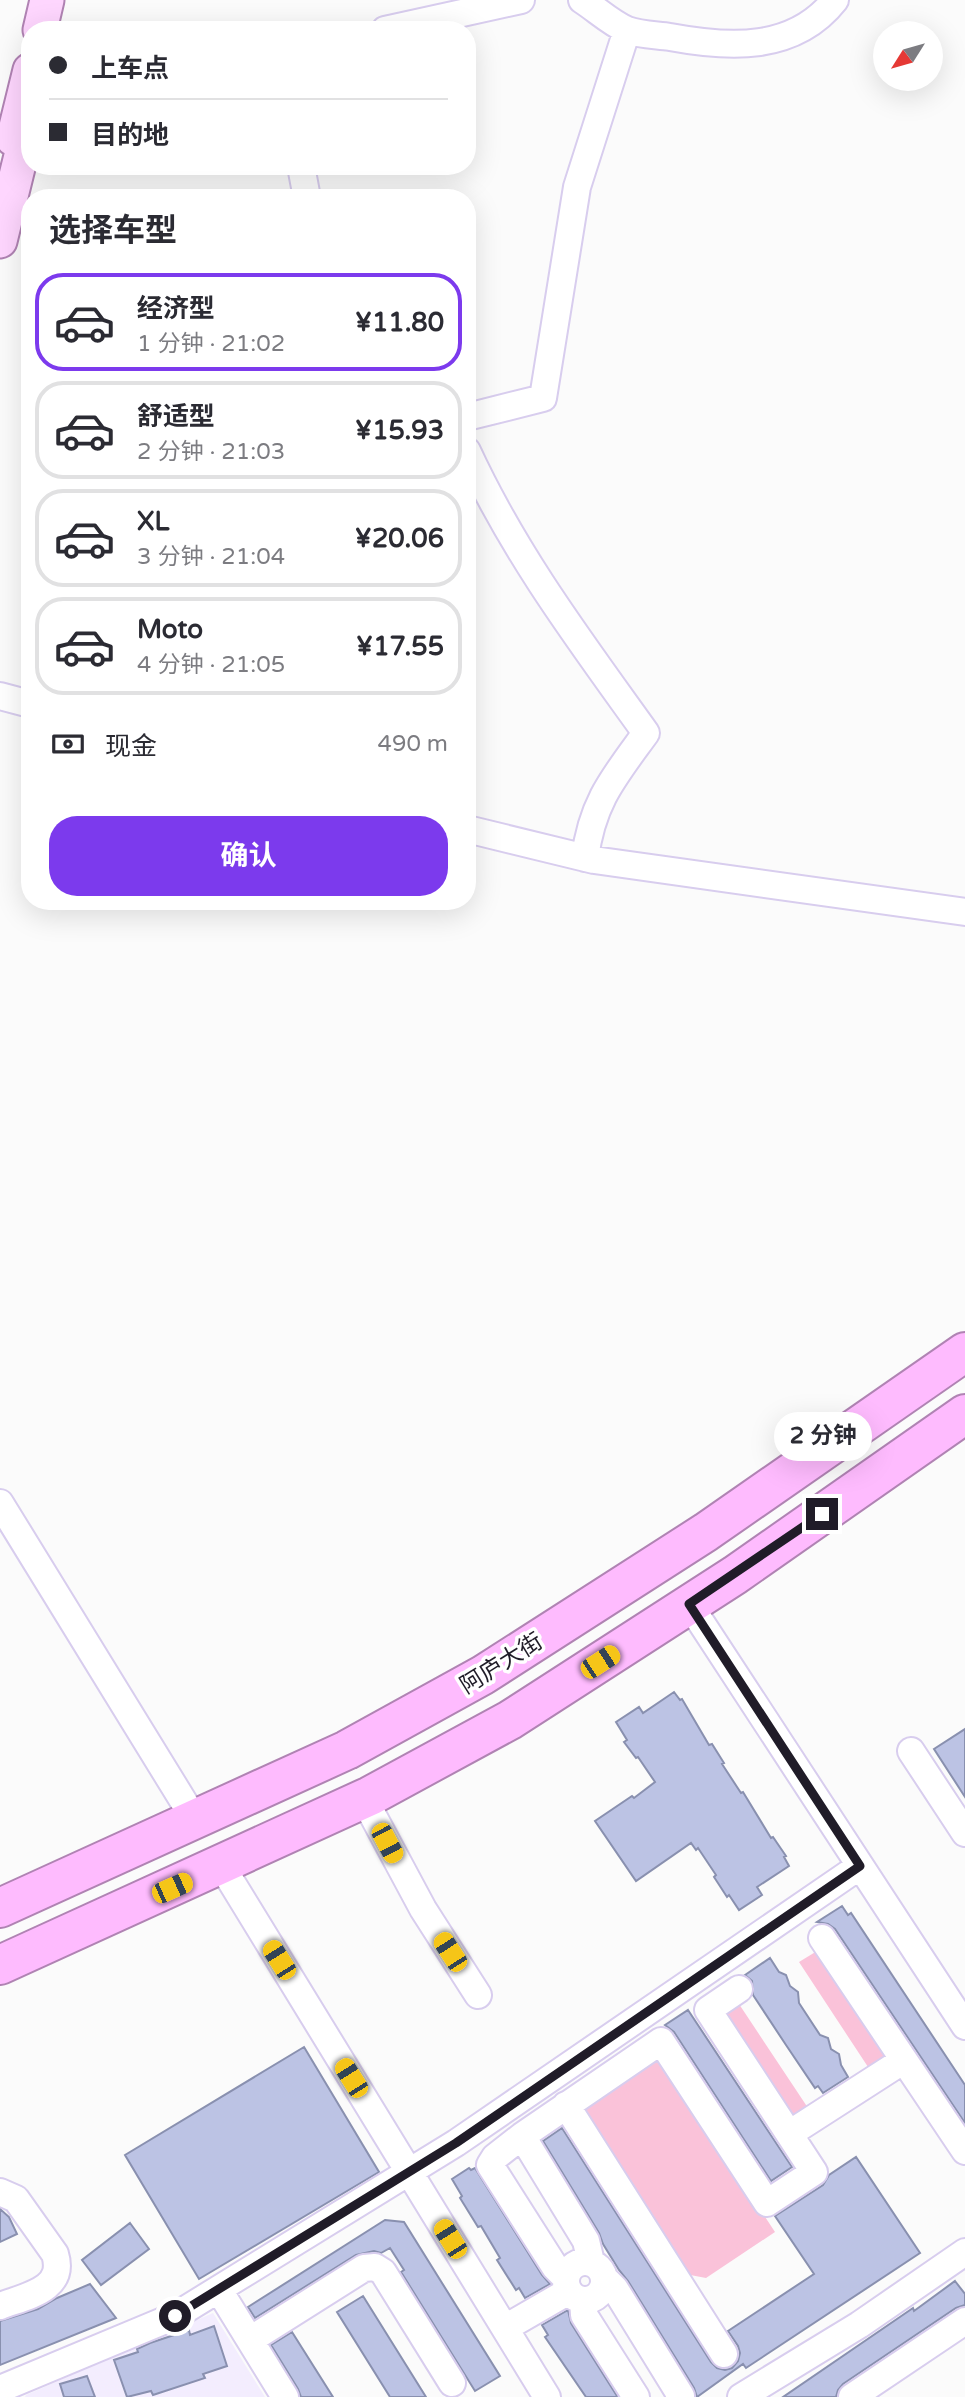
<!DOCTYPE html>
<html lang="zh">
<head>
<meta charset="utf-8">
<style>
  body { margin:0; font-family:"Varela Round","Noto Sans SC",sans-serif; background:#f2f2f3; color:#2b2b33; height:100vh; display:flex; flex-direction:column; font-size:26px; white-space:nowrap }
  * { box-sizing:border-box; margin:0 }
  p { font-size:23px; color:#7c7c81 }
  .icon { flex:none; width:38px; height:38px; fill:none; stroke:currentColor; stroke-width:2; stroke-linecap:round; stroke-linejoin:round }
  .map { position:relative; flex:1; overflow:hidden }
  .details { position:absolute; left:21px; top:189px; width:455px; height:721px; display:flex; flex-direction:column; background:#fff; border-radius:28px; box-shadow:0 7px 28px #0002 }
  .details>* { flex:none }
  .top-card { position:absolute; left:21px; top:21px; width:455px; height:154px; border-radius:28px; box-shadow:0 7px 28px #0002; display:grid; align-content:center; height:154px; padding:0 28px; background:#fff }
  .needle { width:46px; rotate:233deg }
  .tools { position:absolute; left:873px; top:21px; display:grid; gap:14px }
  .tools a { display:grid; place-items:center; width:70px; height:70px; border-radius:50%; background:#fff; box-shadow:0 7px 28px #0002; font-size:35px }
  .end { position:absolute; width:32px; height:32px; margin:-16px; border:9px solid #201c28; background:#fff; box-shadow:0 0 0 4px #fff }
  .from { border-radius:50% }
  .bubble { position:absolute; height:49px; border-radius:24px; background:#fff; box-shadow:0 7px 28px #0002; font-size:23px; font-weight:700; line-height:49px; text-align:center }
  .car { position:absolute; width:21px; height:42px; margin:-21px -10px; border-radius:9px; box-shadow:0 0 5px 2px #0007; background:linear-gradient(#f5c518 24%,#345 0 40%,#f5c518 0 76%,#345 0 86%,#f5c518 0) }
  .top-card b { display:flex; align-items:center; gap:24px; height:66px; font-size:26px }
  .top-card b+b { border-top:2px solid #e1e1e2 }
  .top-card i { width:18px; height:18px; background:#2b2b33 }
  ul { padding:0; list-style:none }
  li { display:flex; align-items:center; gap:21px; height:98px; margin:0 14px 10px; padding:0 14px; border:4px solid #e1e1e2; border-radius:28px }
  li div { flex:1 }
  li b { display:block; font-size:26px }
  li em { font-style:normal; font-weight:700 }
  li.selected { border-color:#7c3aed }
  li>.icon { width:63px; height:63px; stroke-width:1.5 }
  h2 { padding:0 28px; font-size:32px; line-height:84px }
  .pay { display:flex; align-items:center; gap:18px; height:77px; padding:0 28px; font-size:26px }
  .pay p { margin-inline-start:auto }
  .action { display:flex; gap:14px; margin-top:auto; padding:14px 28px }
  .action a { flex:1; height:80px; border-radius:28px; background:#7c3aed; color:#fff; font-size:28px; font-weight:700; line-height:80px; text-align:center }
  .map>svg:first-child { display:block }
  .built { fill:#f3edfe }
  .green { fill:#fac2d9 }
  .building { fill:#bcc3e4; stroke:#8990af; stroke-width:2 }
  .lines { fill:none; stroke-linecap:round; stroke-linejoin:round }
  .minor-casing { stroke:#d8cdee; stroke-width:30 }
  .major-casing { stroke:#b083b3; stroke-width:37 }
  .highway-casing { stroke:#b083b3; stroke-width:42 }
  .minor { stroke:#fff; stroke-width:26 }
  .major { stroke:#fed6fe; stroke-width:33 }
  .highway { stroke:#febbfe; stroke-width:38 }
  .route { stroke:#201c28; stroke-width:9 }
  .labels { text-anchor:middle; stroke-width:7; stroke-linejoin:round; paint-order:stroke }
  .street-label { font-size:23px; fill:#201c28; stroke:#fff }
</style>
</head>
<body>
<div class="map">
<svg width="965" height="2397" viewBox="0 0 965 2397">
  <rect width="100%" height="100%" fill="#fbfbfb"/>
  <!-- built -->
  <path class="built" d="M213,2313l52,84h-240l1,-2z"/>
  <!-- green -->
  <path class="green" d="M817,1951l71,107 -18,12 -71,-108z
    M739,2004l71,107 -18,12 -71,-107z
    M658,2055l117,177 -69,46 -21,-4 -104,-168z"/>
  <!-- building -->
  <path class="building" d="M674,1692l6,8 2,-1 27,46 3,-1 12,19 -2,1 19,29 2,-1 28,46 2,-1 13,19 -2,1 5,9 -32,21 5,8 -23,15 -10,-15 -2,2 -13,-20 2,-2 -18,-27 -2,2 -5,-7 -55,38 -41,-60 37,-25 2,2 21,-16 -17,-25 -2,1 -12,-16 3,-2 -11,-18 23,-15 4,6z
    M965,1729v68l-31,-48z
    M842,1906l6,9 3,-2 114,172v38l-130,-194 -7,-5 -11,-2z
    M770,1958l9,14 7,3 4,11 8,6 1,11 21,32 8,3 3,11 8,5 2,11 7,12 -25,16 -5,-7 -3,2 -29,-43 -33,-50 -1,-14 -7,-6z
    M688,2010l104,157 -21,14 -97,-149 -9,-7z
    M304,2047l75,125 -180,107 -74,-124z
    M562,2128l149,234 6,6 8,2 7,-2 6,-7 2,-8 -2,-7 -10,-15 86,-57 -39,-58 48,-31 6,-10 27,-18 64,96 -174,115 -3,-4 -46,33 -3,-9 -66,-107 -9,-11 -16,-26 -4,-11 -56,-92z
    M469,2168l2,2 4,-2 67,107 8,9 -25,14 -6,-10 -3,2 -19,-30 3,-2 -19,-32 -3,1 -18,-29 2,-2 -10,-17z
    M0,2209l9,8 8,17 -17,8z
    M385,2220l19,2 96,154 -25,15 -74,-119 3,-2 -14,-22 -9,5 -7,-2 -18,4 -101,63 -7,-11z
    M130,2223l19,26 -48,36 -19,-25z
    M955,2281l10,13v11l-9,3 -113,76 -5,6 -2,7h-53l130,-89 1,3z
    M90,2284l26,34 -116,47v-44l38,-12 19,-11z
    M363,2296l63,101h-36l-53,-85z
    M568,2310l3,13 46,73 -2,1h-29l-41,-60 3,-2 -6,-10z
    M214,2326l13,40 -24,8 2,4 -52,17 -2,-4 -24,6 -13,-37 24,-8 -1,-3 13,-6 39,-13 1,5z
    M292,2332l41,65h-32l-3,-8 -27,-44z
    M87,2376l8,21h-31l-4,-13z"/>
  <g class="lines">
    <defs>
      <path id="minor" d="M582,0c14,9 29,23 45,30 13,5 30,5 43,7 59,11 124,15 165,-37
        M385,30l136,-30
        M301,166l6,32
        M467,417l76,-19 34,-211 50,-157
        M467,451c48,104 113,190 179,282 -32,44 -54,69 -61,125
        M0,696l30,8
        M467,829l127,31 371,52
        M0,1503l195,317
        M689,1604l276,422
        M911,1751l54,82
        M364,1799l59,110 55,86
        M221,1865l326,532
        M822,1938l143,213
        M566,2105l158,249
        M789,2134l115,-74
        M522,2136l64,105 5,21
        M0,2192l16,7 39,55c11,36 -29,42 -55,52
        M566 2281a19 19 0 1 1 38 0a19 19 0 1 1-38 0Z
        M566,2278l-11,-11 -65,-102 5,-8 27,-21 139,-95 106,162 47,-31 -106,-162 31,-21
        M605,2279l10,10 66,107 -2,1
        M219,2290l66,107
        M583,2300l1,15 52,82
        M505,2328l64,-37
        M250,2340l114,-72 11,-1 8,5 69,111
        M0,2389l175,-73 281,-173 404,-277
        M741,2397l118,-72 106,-73
        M852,2397l113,-76"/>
      <path id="major" d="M40,30l7,-30
        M13,139l17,-69
        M0,241l30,-122"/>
      <path id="highway" d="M0,1908l347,-158 136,-75 223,-143 259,-180
        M0,1965l370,-169 140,-76 225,-145 230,-161"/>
    </defs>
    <!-- minor casing -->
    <use href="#minor" class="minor-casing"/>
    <!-- major casing -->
    <use href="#major" class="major-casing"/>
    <!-- highway casing -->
    <use href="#highway" class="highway-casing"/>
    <!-- minor -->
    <use href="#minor" class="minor"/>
    <!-- major -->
    <use href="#major" class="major"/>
    <!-- highway -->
    <use href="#highway" class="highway"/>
  </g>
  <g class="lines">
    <!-- route -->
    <path class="route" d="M175,2316l281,-173 404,-277 -171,-262 133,-90"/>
  </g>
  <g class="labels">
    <!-- street labels -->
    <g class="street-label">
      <text transform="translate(501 1663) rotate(-32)" y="8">阿庐大街</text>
    </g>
  </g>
</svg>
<div class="tools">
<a><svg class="needle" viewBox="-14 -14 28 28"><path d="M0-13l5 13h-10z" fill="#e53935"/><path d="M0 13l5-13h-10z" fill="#7c7c81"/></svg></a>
</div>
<i class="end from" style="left:175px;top:2316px"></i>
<i class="end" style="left:822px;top:1514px"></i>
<div class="bubble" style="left:774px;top:1412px;width:98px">2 分钟</div>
<i class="car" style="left:600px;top:1662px;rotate:57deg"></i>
<i class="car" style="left:387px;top:1843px;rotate:152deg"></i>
<i class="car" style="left:172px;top:1888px;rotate:66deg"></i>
<i class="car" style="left:450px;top:1952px;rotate:327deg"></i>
<i class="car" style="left:279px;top:1960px;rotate:328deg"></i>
<i class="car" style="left:351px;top:2078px;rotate:328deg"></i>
<i class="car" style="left:450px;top:2239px;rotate:328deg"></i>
<div class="top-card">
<b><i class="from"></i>上车点</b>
<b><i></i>目的地</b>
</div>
<section class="details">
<h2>选择车型</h2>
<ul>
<li class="selected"><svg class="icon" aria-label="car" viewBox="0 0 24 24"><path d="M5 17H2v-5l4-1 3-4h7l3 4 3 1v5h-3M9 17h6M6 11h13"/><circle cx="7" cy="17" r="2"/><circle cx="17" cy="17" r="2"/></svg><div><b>经济型</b><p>1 分钟 · 21:02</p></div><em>¥11.80</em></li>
<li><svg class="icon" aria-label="car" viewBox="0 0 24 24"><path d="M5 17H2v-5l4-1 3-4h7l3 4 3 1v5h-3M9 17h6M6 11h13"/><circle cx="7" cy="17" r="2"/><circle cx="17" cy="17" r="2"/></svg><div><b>舒适型</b><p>2 分钟 · 21:03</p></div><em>¥15.93</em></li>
<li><svg class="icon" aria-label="car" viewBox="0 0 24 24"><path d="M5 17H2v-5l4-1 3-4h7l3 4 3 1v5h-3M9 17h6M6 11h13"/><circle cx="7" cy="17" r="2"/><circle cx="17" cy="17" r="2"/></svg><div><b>XL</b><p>3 分钟 · 21:04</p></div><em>¥20.06</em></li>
<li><svg class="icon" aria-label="car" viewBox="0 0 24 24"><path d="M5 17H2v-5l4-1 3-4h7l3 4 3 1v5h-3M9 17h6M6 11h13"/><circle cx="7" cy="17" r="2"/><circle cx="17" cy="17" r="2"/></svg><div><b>Moto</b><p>4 分钟 · 21:05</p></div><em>¥17.55</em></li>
</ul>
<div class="pay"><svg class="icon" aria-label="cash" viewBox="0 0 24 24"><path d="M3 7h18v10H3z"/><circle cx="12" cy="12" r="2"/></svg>现金<p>490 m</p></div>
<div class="action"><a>确认</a></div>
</section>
</div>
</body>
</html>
